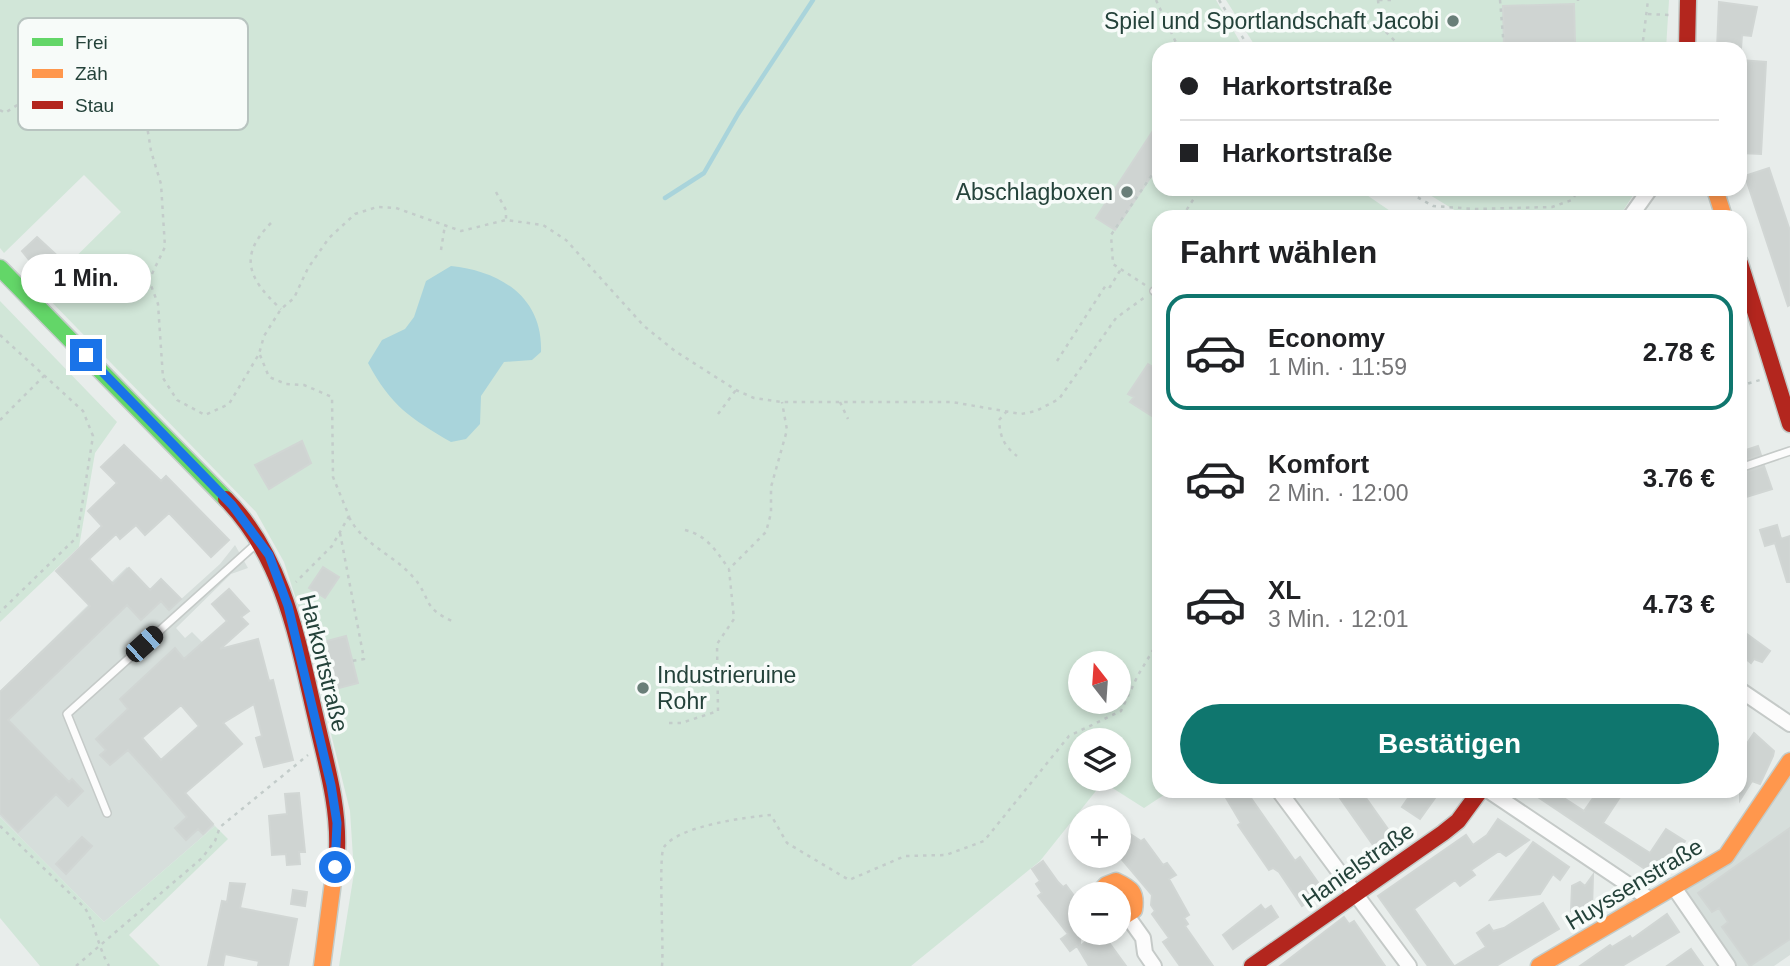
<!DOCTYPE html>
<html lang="de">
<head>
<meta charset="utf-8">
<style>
  body { margin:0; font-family:Helvetica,sans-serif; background:#f2f2f2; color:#202124; height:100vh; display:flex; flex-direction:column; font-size:26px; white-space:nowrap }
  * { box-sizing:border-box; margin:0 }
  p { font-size:23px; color:#757577 }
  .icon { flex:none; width:38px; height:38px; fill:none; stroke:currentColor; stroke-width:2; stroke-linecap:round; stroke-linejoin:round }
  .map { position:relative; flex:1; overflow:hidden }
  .panel { position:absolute; left:1152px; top:210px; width:595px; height:588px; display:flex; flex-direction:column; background:#fff; border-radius:21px; box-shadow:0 4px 10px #0003 }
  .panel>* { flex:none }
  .banner { position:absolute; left:1152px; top:42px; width:595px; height:154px; border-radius:21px; box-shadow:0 4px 10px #0003; display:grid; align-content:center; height:154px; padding:0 28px; background:#fff }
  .needle { width:46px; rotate:343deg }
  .fabs { position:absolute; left:1068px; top:651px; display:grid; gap:14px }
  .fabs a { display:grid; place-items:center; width:63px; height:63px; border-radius:50%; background:#fff; box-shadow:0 4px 10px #0003; font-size:35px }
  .end { position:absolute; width:32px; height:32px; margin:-16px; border:9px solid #1a73e8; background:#fff; box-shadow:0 0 0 4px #fff }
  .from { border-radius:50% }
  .bubble { position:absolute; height:49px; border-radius:24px; background:#fff; box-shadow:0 4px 10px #0003; font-size:23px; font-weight:700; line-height:49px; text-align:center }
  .car { position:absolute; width:21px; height:42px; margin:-21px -10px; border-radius:9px; box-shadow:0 0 5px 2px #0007; background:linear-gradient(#222 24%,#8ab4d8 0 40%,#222 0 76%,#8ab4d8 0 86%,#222 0) }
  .banner b { display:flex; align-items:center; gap:24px; height:66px; font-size:26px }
  .banner b+b { border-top:2px solid #e0e0e0 }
  .banner i { width:18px; height:18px; background:#202124 }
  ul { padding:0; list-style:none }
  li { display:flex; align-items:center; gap:21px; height:116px; margin:0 14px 10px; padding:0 14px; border:4px solid transparent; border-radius:21px }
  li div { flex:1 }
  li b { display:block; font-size:26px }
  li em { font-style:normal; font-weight:700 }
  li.active { border-color:#0f766e }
  li>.icon { width:63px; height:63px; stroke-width:1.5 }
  h2 { padding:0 28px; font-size:32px; line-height:84px }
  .primary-button { display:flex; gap:14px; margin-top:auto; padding:14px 28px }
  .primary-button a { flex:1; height:80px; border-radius:42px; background:#0f766e; color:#fff; font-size:28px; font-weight:700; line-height:80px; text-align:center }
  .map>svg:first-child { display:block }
  .built { fill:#d6dedb }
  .green { fill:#d1e6d8; fill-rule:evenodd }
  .water { fill:#a9d4db }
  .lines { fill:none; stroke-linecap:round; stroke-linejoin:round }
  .stream { stroke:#a9d4db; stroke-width:4.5 }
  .building { fill:#cfd4d2; stroke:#d1d6d4; stroke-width:2; fill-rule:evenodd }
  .lane-casing { stroke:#c5cac8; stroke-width:10 }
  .street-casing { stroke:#c5cac8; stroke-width:18 }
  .fast-casing { stroke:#c3cbc8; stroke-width:19 }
  .slow-casing { stroke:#c3cbc8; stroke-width:19 }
  .jam-casing { stroke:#c3cbc8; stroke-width:19 }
  .path { stroke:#c3ccca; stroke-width:2.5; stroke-dasharray:3.5 5; stroke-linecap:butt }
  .lane { stroke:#fcfcfc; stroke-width:7 }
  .street { stroke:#fcfcfc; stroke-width:14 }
  .fast { stroke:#63d668; stroke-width:16 }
  .slow { stroke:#ff974d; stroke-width:16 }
  .jam { stroke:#b3261e; stroke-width:16 }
  .route { stroke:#1a73e8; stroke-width:9 }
  .poi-dot { fill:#697e78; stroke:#f7fbf9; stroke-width:2.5 }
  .labels { text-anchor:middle; stroke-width:7; stroke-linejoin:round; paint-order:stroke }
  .poi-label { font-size:23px; fill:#24423a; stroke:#f7fbf9; text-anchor:end }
  .street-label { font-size:23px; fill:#24423a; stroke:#f7fbf9 }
  .key { fill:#f7fbf9; stroke:#b8c4c0; stroke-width:2 }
  .key-label { font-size:19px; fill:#24423a }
</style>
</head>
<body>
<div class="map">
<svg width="1790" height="966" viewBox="0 0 1790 966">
  <rect width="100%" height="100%" fill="#e8edeb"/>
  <!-- built -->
  <path class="built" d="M235,545l13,23 -17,6 -55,54 9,10 7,-6 10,10 8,-6 10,12 -87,79 22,25 -4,4 64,70 -111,96 -104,-105v-126l127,-124 42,43 51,-46z
    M1790,777v178l-16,11h-38l-50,-76z"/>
  <!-- green -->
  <path class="green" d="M0,0h1216l28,49h-86v140h200l41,28h-241v574h12l-26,17 -41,-26 -63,79 -129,105h-572l15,-93 -4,-62 -46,-187 -20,-62 -28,-50 -215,-221 80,-79 -37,-37 -80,78 -4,-5zM1080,663h38v39h-38zM1080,740h38v39h-38z
    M1226,0h443l-3,49h-409z
    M1420,189h217l-18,28h-153z
    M0,301l117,121 -22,31 -16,94 -79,75z
    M0,817l104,105 111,-96 13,13 -99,96 31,31h-120l-40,-48z"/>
  <!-- water -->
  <path class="water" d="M451,266c48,5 92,30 90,86l-9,8 -28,2 -23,34 -1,28 -14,15 -15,3c-41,-24 -60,-36 -83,-79l14,-23 23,-11 9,-12 12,-36z"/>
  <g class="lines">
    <!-- stream -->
    <path class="stream" d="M665,198l39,-25 34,-59 75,-114"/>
  </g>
  <!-- building -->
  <path class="building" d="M1719,2l38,5 -6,29 -9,-1 -1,14h-24z
    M1574,4l1,38 -71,2 -1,-38z
    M1740,60l26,2 -5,92 -21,-1z
    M1158,123v43l-43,64 -19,-12z
    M1769,168l21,63v74l-2,1 -43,-130z
    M37,237l27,25 -18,19 -24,-30z
    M1148,364l10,6v35l-6,11 -22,-14 4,-5 -6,-3z
    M302,441l9,22 -42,26 -14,-24z
    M124,445l37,36 5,-5 63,64 -18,17 -42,-44 -24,22 -9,-10 -16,14 -4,-5 -27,25 24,25 16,-16 21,22 11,-11 20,20 -12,11 -8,-9 -20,19 -14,-15 -119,115 61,62 3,-3 11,12 -15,15 -12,-12 -38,38 -18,-19v-121l90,-86 -34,-35 46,-45 -14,-15 29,-28 -16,-16z
    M1758,446l3,9 -21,7v-10z
    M1764,466l8,23 -32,10v-25z
    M1777,525l4,14 9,-3v46h-3l-12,-39 -10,3 -5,-16z
    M323,567l16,10 -14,21 -16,-10z
    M229,589l20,22 -8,6 7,7 -28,25 38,-10 11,42 4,-1 20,80 -29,7 -8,-29 6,-2 -8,-32 -31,19 19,21 -57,49 28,31 -10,10 -5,-5 -12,11 -11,-12 12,-11 -30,-35 -29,-32 -18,15 -10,-10 6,-5 -10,-11 32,-30 -8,-10 55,-51 9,11 43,-38 -15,-17zM181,705l18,21 -38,34 -19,-22z
    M1740,629l30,22 -8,11 -8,-3 -3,4 -11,-9z
    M346,636l12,47 -23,6 -12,-47z
    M1754,733l20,18 -1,5 -13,28 -8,-3 -12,19v-60l6,5z
    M1222,791h24l49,70 5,-4 24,34 -22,15 -23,-34 -6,-4 -4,2 -31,-45 3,-2z
    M1335,791h26l34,48 -17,13z
    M1413,791h27l-20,28 -18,-12z
    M1529,791h24l31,20 14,-20h14l8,6 -17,26 47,30 16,-24 19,12 -25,38z
    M299,793l6,59h-6l1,12 -13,1 -1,-11 -14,1 -3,-39 18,-2 -2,-20z
    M1498,819l31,21 -23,16 -7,-5 -28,19 4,5 -15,11 -5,-6 -41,29 40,57h-26l-50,-70 88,-61 7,10 14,-10z
    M1118,826l23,15 3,-2 19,26 4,-2 9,12 -7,4 20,36 -5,3 4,6 -3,2 28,40h-33l-17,-24 6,-4 -17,-24 3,-3 -4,-6 1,-10 -34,-40z
    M1790,828v111l-40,27 -28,-39 6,-5 -9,-14 -7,4 -14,-19z
    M82,837l10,9 -26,28 -10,-10z
    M1533,842l36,25 -9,13 -7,-6 -13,20 -50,6z
    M1043,861l15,21 5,5 3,-2 9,12 5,-4v53l18,-13 4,6 3,-2 21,29h-37l-12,-20 -7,5 -9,-12 7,-5 -30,-38 4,-3 -6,-9 4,-3 -8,-12z
    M1593,875l-1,36h-21l1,-25 8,-4 5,4z
    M230,883l15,1 -5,24 57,11 -9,47h-30l1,-5 -34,-7 -2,12h-15l14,-65 5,1z
    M293,890l14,2 -2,14 -14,-2z
    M1543,903l16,26 -63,37h-41l31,-19 -9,-14 12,-8 4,6 11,-3z
    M1261,905l4,5 6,-4 7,11 -45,32 -10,-14z
    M1667,914l12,18 -57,34h-42l30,-21 2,2 18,-11 2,3z
    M1344,917l5,7 5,-3 31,45h-105z
    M1691,949l12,17h-36z"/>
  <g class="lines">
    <defs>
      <path id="lane" d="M1154,291l4,3
        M1740,468l50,-17
        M107,813l-40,-99 190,-171"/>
      <path id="street" d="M1630,217l20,-28
        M1740,690l50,34
        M1279,791l130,175
        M1489,791l162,109
        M1673,886l55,80
        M1128,917l15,21 2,15 9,13"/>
      <path id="fast" d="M0,268l226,231"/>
      <path id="slow" d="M1715,189l9,28
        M1098,894l8,-9 10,-4c15,7 21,11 18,29l-16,10
        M322,966l15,-115
        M1539,966l187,-110 64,-95"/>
      <path id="jam" d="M1687,49l1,-49
        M1740,263l50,161
        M226,499c58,59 72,143 90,220 10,45 23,86 21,132
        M1252,966l191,-133 15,-12 22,-30"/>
    </defs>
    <!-- lane casing -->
    <use href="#lane" class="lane-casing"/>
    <!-- street casing -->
    <use href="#street" class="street-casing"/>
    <!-- fast casing -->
    <use href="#fast" class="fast-casing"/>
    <!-- slow casing -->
    <use href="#slow" class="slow-casing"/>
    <!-- jam casing -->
    <use href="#jam" class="jam-casing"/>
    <!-- path -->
    <path class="path" d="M1156,0l23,49
      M1219,0l31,49
      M1378,0l3,27 22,22
      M1379,0h14
      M1500,0l4,49
      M1578,0v1
      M1648,14l21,1
      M1642,49l6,-49
      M0,110l5,3 55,-36 54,-16 48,1 -15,64 4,25 10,33 4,63 -16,33 9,24 5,74 14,22 28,15 24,-11 30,-50 5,-18 17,-27 13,-11 14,-30 21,-30 26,-24 22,-7 19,1 65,23 45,-11 37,5 23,15 78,86 31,25 61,39 18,8 28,4h170l69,12 15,-3 23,-12 57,-81 29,-21
      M1403,189l30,17 41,3 78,-2 20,-7 7,-11
      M496,192l10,18v10
      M1182,217l18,-28
      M271,223c-33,33 -23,56 10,86
      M441,250l4,-25
      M1156,281l2,-10
      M1145,285l-32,-21 -2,-29 47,-69
      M0,335l83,76 10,25 -16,101 -77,75
      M260,355l9,22 17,7 18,1 28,12 1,80 16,39 -17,30 -36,36
      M1057,361l49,-76 4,2 11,-18
      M1740,386l20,-6
      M840,402l8,17
      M1007,411l-8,9c1,17 5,26 18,36
      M718,414l18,-24
      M0,420l45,-45
      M349,517c14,28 44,37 64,60 19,21 8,30 39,44
      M685,530c23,6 31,21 44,39
      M340,533l24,126 -12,2
      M669,723h12l37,-12 -1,-67 17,-25 -5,-50 37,-37 5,-19v-26l16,-57 -5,-28
      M0,826l85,82c11,19 13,39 24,58
      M76,966l126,-108 13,-17 5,-14 88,-72
      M662,966c2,-20 -4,-111 2,-119 14,-21 83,-30 107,-32l16,28 62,37 56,-24 41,-1 38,-14 85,-105 52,-25 17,-36 20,-33"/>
    <!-- lane -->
    <use href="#lane" class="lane"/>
    <!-- street -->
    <use href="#street" class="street"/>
    <!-- fast -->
    <use href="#fast" class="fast"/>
    <!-- slow -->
    <use href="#slow" class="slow"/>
    <!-- jam -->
    <use href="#jam" class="jam"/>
  </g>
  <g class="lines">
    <!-- route -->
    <path class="route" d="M86,355l146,150 37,50 19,51 43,179 6,38 -2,44"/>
  </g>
  <!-- markers -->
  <g class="poi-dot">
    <circle cx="1453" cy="21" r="7"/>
    <circle cx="1127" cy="192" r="7"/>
    <circle cx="643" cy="688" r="7"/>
  </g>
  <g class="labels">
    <!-- poi labels -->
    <g class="poi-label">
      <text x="1439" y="29">Spiel und Sportlandschaft Jacobi</text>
      <text x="1113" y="200">Abschlagboxen</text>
      <text x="657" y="683" text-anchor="start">Industrieruine<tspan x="657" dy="26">Rohr</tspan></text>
    </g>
    <!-- street labels -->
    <g class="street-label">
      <text transform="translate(324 663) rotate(76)" y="8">Harkortstraße</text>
      <text transform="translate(1358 865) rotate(-35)" y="8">Hanielstraße</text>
      <text transform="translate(1634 884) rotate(-31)" y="8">Huyssenstraße</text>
    </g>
  </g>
  <!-- legend -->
  <rect x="18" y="18" width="230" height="112" rx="10" class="key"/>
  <rect x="32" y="38" width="31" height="8" fill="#63d668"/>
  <rect x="32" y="69" width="31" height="9" fill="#ff974d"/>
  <rect x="32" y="101" width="31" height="8" fill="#b3261e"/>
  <g class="key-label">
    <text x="75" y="49">Frei</text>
    <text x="75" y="80">Zäh</text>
    <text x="75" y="112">Stau</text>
  </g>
</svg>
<div class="fabs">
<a><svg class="needle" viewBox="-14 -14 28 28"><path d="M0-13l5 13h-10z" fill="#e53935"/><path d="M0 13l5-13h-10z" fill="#757577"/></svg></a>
<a><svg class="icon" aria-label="layers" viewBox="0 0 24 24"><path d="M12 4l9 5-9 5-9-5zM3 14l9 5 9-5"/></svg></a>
<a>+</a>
<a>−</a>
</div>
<i class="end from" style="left:335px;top:867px"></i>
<i class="end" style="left:86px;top:355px"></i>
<div class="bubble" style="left:21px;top:254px;width:130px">1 Min.</div>
<i class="car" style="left:144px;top:644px;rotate:48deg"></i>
<div class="banner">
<b><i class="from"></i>Harkortstraße</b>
<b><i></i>Harkortstraße</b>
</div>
<section class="panel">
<h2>Fahrt wählen</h2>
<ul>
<li class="active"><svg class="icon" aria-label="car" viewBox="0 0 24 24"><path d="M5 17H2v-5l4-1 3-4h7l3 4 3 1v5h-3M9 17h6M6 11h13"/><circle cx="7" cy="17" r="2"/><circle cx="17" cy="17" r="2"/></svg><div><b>Economy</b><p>1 Min. · 11:59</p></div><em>2.78 €</em></li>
<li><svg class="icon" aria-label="car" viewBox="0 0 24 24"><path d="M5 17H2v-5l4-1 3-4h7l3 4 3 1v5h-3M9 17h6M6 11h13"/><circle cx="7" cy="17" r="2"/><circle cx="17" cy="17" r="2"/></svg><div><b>Komfort</b><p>2 Min. · 12:00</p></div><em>3.76 €</em></li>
<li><svg class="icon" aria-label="car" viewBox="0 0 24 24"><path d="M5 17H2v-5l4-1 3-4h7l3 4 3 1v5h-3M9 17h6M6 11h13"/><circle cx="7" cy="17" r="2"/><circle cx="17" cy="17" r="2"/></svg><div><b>XL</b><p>3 Min. · 12:01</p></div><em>4.73 €</em></li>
</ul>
<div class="primary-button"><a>Bestätigen</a></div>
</section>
</div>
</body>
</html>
